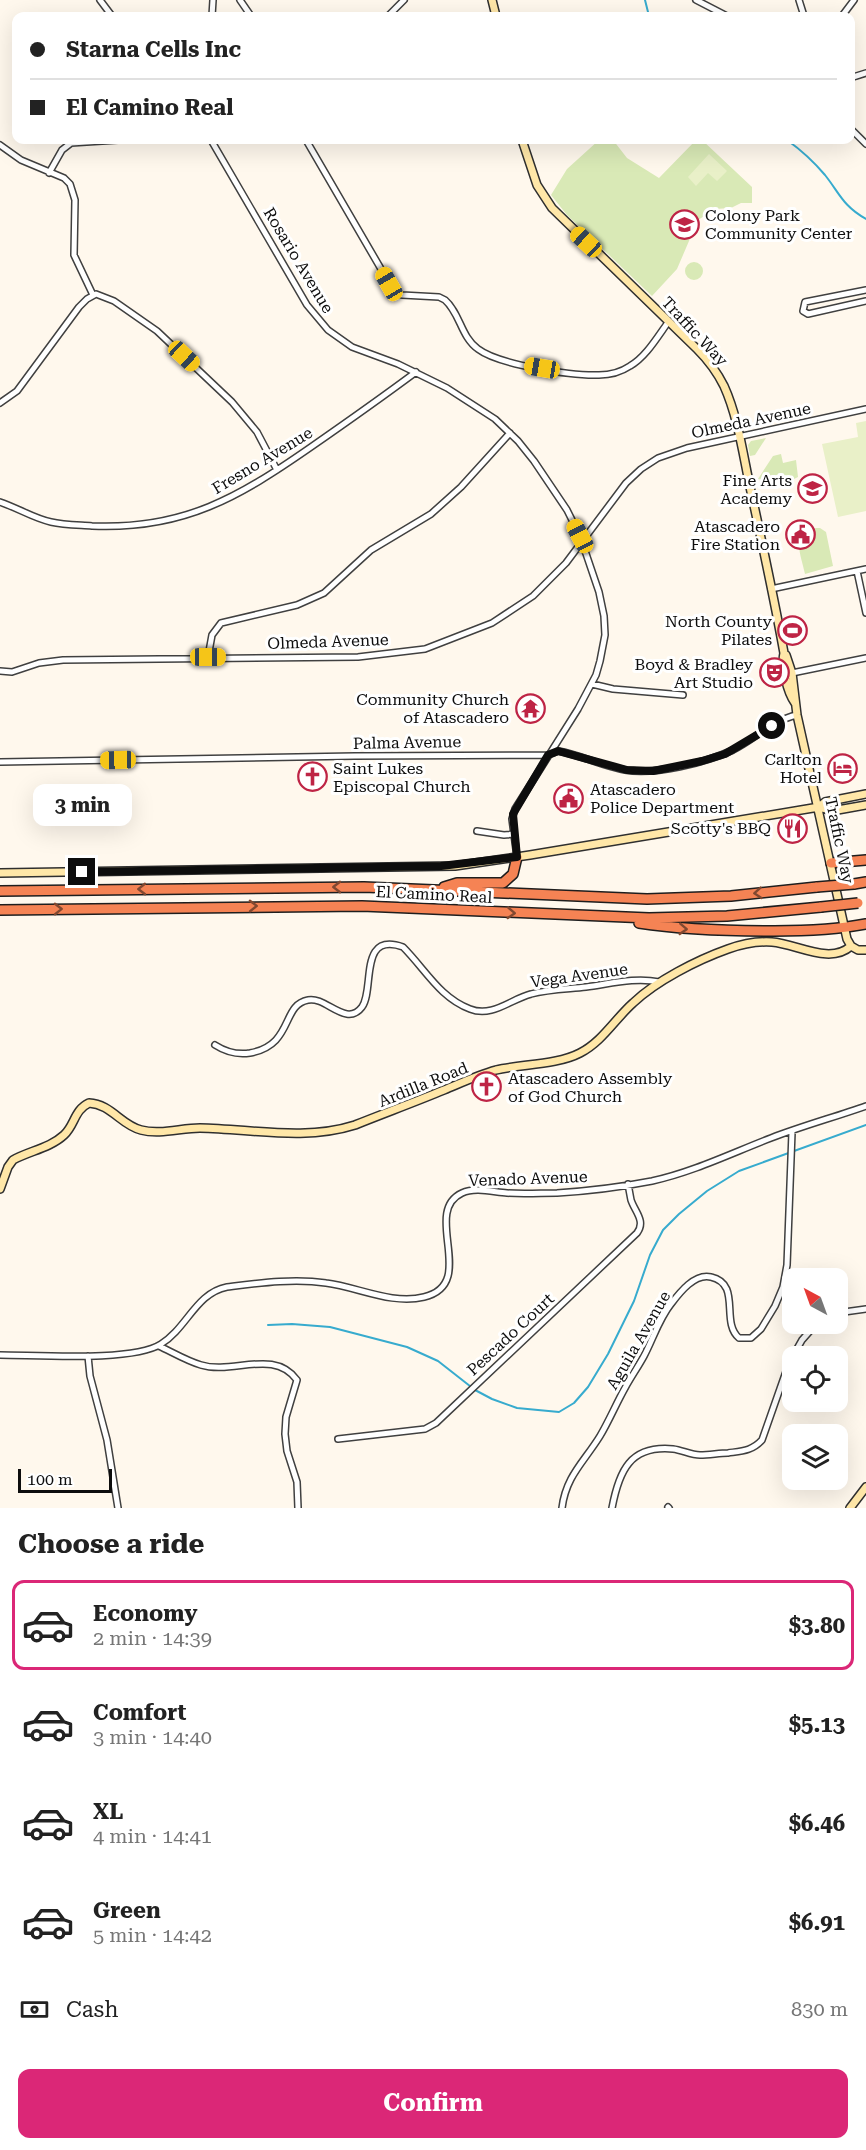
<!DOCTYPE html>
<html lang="en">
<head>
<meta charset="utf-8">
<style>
  body { margin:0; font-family:"Roboto Serif",serif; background:#f6f6f6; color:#222; height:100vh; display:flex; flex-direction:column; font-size:22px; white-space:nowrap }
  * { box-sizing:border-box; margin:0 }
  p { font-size:20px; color:#767676 }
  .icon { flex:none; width:33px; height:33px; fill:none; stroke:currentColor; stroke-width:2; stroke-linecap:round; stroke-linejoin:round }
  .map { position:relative; height:1508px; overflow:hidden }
  .panel { display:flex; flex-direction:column; background:#fff; flex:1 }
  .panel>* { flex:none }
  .hud { position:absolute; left:12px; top:12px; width:843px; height:132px; border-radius:12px; box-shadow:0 6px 24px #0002; display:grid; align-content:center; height:132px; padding:0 18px; background:#fff }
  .needle { width:39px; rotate:319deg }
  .tools { position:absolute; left:782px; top:1268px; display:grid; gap:12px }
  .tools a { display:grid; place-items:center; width:66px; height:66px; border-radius:12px; background:#fff; box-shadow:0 6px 24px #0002; font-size:30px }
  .scale { position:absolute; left:18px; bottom:15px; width:94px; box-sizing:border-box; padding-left:6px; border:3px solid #0d0d0d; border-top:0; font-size:16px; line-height:21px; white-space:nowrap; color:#0d0d0d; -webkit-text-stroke:4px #fff; paint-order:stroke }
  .end { position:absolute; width:27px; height:27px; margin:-14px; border:8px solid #0d0d0d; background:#fff; box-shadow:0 0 0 3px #fff }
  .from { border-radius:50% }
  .bubble { position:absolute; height:42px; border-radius:12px; background:#fff; box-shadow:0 6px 24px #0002; font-size:20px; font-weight:700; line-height:42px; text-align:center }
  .car { position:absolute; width:18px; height:36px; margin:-18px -9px; border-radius:8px; box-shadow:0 0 4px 2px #0007; background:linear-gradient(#f5c518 24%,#345 0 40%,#f5c518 0 76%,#345 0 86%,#f5c518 0) }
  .hud b { display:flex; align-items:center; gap:21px; height:57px; font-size:22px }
  .hud b+b { border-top:2px solid #e0e0e0 }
  .hud i { width:15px; height:15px; background:#222 }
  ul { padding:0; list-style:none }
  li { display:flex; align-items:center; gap:18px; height:90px; margin:0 12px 9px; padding:0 6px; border:3px solid transparent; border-radius:12px }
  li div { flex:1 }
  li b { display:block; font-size:22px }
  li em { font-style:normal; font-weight:700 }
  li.current { border-color:#db2777 }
  li>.icon { width:54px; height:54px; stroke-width:1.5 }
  h2 { padding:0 18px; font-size:27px; line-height:72px }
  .pay { display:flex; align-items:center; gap:15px; height:66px; padding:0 18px; font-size:22px }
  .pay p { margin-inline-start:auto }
  .primary-button { display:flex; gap:12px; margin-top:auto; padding:12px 18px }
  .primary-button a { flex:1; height:69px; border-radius:12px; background:#db2777; color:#fff; font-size:24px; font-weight:700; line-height:69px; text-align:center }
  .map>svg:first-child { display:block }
  .green { fill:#d9e9b6 }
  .pitch { fill:#e9f0c8 }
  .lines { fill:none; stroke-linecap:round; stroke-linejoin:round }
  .stream { stroke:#37abce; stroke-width:2 }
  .street-casing { stroke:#404040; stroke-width:8 }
  .secondary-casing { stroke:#2f2f2f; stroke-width:10 }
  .highway-casing { stroke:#1e1e1e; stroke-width:12 }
  .street { stroke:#fff; stroke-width:5 }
  .secondary { stroke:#ffe7a8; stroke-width:7 }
  .highway { stroke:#f58354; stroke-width:9 }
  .highway-bridge-casing { stroke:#1e1e1e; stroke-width:12; stroke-linecap:butt }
  .highway-bridge { stroke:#f58354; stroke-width:9 }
  .oneway { stroke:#814830 }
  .route { stroke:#0d0d0d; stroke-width:8 }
  .labels { text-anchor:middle; stroke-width:6; stroke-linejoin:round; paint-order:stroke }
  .poi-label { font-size:16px; fill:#0d0d0d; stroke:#fff; text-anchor:end }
  .street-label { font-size:16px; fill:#0d0d0d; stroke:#fff }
</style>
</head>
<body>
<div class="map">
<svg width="866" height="1508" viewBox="0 0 866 1508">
  <rect width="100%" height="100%" fill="#fff8ed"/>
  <!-- green -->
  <path class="green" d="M599,140h14l14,18 32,20 37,-38h6l50,47v16h-11l-10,5 -16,1 -17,11 -21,49 -25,27 -85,-81 -16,-20 16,-26z
    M685 271a9 9 0 1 1 18 0a9 9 0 1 1-18 0Z
    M766,438l-11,17 -5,1 -2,-11 3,-4z
    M781,454l2,9 13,-3 2,17 -12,6 -9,2 -6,-4 -13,-2 15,-23z
    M816,528h4l6,4 7,34 -28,8c-4,-20 -15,-39 11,-46z"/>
  <!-- pitch -->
  <path class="pitch" d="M709,154l18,17 -10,10 -9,-8 -12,13 -8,-9z
    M866,421v90l-28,6 -16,-73 36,-7 -2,-14z"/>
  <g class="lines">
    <!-- stream -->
    <path class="stream" d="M645,0l4,16
      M787,140c14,10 27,22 38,35 15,19 18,31 41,44
      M268,1325l24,-1 38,3 77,20 31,14 37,29 17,9 25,9 42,4 15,-9 14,-16 20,-33 26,-53 16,-46 13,-25 16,-16 28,-23 32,-20 127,-46"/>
    <defs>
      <path id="street" d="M100,0l12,16
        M240,0l11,16
        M696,0l31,16
        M799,0l5,16
        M212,16l1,-16
        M388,16l16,-16
        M842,16l12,-16
        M850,78l16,-5
        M850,128l16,16
        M211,140l96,165 21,25 24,17 46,17 49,24 48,31 23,22 16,20 33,49 13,26 19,56 5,24 1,19 -5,26 -4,14 -18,34 -63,100 -3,10 5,38
        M306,140l89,153 7,2 37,2 6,3c15,13 16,37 33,49 21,16 95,27 121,26 11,0 22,-3 31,-9 16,-9 28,-30 39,-45
        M0,145l21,15 43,18 6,6 5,16 -1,55 19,40
        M49,173l13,-23 9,-7 47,-3
        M866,290l-61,12 -2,9 5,3 58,-13
        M0,403l17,-12 62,-84 8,-8 9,-5 18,7 43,30 75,71 25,30 20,38
        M0,502c18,6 33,16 51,20 13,3 28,3 41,4 92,4 147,-29 219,-79 36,-25 70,-49 105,-75
        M857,571l9,42
        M771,589l95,-20
        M208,657l4,-22 9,-12 76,-18 27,-12 47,-43 60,-36 30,-27 49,-54
        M0,671l12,1 27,-9 24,-3 295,-3 67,-8 67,-26 41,-27 33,-33 60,-80 15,-14 17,-11 29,-10 179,-39
        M792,673l74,-15
        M592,684l21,5 70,6
        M0,762l355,-6 193,-1 10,-4c23,4 44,15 67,19 30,5 80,-7 108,-20 22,-11 40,-30 64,-35
        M477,831l27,4 10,-1
        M215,1045c11,7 22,10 35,8 44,-8 31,-48 58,-53 18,-4 38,28 54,7 13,-18 -4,-76 41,-60 22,22 37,51 67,62 22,9 41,-10 61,-15 18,-5 37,-5 55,-7 24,-3 49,-10 73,-5
        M837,1313l29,-4
        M159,1346c13,6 28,15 42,19 32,10 73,-17 96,15l-11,37 -1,17 2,17 10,31 1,26
        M0,1355c37,0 133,7 161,-11 26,-16 35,-51 66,-57 32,-4 67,-9 99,-4 32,4 66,22 98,14 55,-13 -3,-85 38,-104 13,-6 31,-1 45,0 17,1 34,0 50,0 32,-2 64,-6 95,-12 41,-9 80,-28 119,-43 31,-12 64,-21 95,-32
        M88,1356l2,20 17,64 11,68
        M338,1439l87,-10 11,-6 201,-190c9,-12 -2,-21 -6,-33 -1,-5 -2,-11 -3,-16
        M668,1507l1,1
        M562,1508c4,-32 22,-46 38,-72 9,-15 16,-32 25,-48 6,-11 13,-21 19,-32 9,-17 15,-37 27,-52 9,-12 24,-31 40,-27 31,7 9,45 28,61h12l10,-9 14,-23 8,-19 4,-22 5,-133
        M612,1508c7,-37 18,-63 61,-59 9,1 18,6 27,6 10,0 19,-2 28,-2 14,-2 24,-2 34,-13l27,-77 13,-23 15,-17"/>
      <path id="secondary" d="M492,0l4,16
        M522,140l15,45 15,23 145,141c11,11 20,23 27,37 14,31 19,68 26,101 12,55 24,111 34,166 -3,13 3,39 11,50
        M786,655l6,18 5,42 50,224 4,7
        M819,807l13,4 34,-6
        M0,873l455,-7 75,-11 289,-48 6,-5 41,-8
        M0,1189l8,-22 5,-7c16,-9 37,-12 51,-25 11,-10 10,-25 25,-32 22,1 32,22 52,27 19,5 40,-2 59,-2 52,1 105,13 155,-3 30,-12 60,-23 89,-35 17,-7 34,-15 52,-20 26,-6 61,-5 84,-17 22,-11 35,-34 53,-50 23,-22 64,-43 95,-54 14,-5 29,-8 44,-7 25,2 58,23 79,4l7,4h8
        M850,1508l16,-21"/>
      <path id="highway" d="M831,863l35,-3
        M854,884l12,-2
        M444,887l13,-4h46l10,-9 4,-17
        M0,891l364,-4 283,12 84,-3 86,-9
        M0,910l362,-4 287,12 78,-2 94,-9
        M639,923c45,7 90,8 135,8 31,0 62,-1 92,-7"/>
    </defs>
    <!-- street casing -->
    <use href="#street" class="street-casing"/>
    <!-- secondary casing -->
    <use href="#secondary" class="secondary-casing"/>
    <!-- highway casing -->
    <use href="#highway" class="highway-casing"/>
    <!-- street -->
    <use href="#street" class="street"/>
    <!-- secondary -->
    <use href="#secondary" class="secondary"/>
    <!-- highway -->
    <use href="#highway" class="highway"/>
    <defs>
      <path id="highway-bridge" d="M817,887l37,-3
        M821,907l37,-4"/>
    </defs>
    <!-- highway-bridge casing -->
    <use href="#highway-bridge" class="highway-bridge-casing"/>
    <!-- highway-bridge -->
    <use href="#highway-bridge" class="highway-bridge"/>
  </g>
  <!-- one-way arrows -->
  <defs><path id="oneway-chevron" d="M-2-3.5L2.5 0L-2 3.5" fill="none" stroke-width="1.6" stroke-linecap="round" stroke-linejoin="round" transform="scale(1.5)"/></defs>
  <g class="oneway">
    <use href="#oneway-chevron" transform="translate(337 887) rotate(-180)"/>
    <use href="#oneway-chevron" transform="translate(142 889) rotate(179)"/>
    <use href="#oneway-chevron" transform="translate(758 893) rotate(175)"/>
    <use href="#oneway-chevron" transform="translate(253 906) rotate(-1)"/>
    <use href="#oneway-chevron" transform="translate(58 909) rotate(-1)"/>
    <use href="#oneway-chevron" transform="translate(511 913) rotate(3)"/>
    <use href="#oneway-chevron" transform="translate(683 929) rotate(3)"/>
  </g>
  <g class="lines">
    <!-- route -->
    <path class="route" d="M82,872l359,-6 76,-9 -4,-43 35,-59 10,-4 69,19 26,1 49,-10 23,-7 47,-28"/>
  </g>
  <!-- icons -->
  <defs>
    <symbol id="school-ring" viewBox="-11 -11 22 22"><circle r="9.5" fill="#fff" stroke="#be2445" stroke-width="1.5"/><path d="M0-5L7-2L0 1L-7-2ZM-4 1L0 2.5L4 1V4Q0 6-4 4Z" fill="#be2445"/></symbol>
    <symbol id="civic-ring" viewBox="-11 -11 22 22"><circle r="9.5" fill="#fff" stroke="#be2445" stroke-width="1.5"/><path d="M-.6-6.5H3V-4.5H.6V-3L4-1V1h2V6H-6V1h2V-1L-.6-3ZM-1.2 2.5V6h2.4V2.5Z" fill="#be2445"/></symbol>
    <symbol id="stadium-ring" viewBox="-11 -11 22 22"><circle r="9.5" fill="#fff" stroke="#be2445" stroke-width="1.5"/><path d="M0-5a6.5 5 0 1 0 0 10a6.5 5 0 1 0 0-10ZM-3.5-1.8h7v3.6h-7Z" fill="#be2445"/></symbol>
    <symbol id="theatre-ring" viewBox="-11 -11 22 22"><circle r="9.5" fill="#fff" stroke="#be2445" stroke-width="1.5"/><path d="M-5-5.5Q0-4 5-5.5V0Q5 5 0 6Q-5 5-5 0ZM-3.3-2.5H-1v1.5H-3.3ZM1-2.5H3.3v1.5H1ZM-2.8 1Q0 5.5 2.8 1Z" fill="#be2445"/></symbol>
    <symbol id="temple-ring" viewBox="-11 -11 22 22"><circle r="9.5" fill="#fff" stroke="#be2445" stroke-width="1.5"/><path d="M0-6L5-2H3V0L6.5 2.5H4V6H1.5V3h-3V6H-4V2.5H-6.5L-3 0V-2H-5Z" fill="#be2445"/></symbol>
    <symbol id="hotel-ring" viewBox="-11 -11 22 22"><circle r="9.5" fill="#fff" stroke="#be2445" stroke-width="1.5"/><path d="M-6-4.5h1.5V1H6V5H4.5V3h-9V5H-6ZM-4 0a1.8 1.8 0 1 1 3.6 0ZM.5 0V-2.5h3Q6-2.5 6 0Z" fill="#be2445"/></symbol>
    <symbol id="church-ring" viewBox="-11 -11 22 22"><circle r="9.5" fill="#fff" stroke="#be2445" stroke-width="1.5"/><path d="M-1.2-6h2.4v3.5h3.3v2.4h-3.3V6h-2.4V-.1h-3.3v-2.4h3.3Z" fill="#be2445"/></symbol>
    <symbol id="restaurant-ring" viewBox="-11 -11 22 22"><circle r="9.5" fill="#fff" stroke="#be2445" stroke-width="1.5"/><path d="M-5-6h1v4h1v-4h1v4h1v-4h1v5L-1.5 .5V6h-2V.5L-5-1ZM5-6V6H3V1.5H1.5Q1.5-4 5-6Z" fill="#be2445"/></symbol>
  </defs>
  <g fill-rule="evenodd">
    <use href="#school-ring" x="668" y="208" width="33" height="33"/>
    <use href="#school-ring" x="796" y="472" width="33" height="33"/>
    <use href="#civic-ring" x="784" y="518" width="33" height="33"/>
    <use href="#stadium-ring" x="776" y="614" width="33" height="33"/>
    <use href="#theatre-ring" x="758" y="656" width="33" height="33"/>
    <use href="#temple-ring" x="514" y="692" width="33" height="33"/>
    <use href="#hotel-ring" x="826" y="752" width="33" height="33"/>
    <use href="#church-ring" x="296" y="760" width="33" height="33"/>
    <use href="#civic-ring" x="552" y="782" width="33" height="33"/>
    <use href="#restaurant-ring" x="776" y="812" width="33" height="33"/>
    <use href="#church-ring" x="470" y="1070" width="33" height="33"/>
  </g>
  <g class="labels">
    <!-- poi labels -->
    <g class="poi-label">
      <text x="705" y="221" text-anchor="start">Colony Park<tspan x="705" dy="18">Community Center</tspan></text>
      <text x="792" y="486">Fine Arts<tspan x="792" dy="18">Academy</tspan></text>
      <text x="780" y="532">Atascadero<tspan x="780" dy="18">Fire Station</tspan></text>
      <text x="772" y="627">North County<tspan x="772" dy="18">Pilates</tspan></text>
      <text x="753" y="670">Boyd &amp; Bradley<tspan x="753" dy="18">Art Studio</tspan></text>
      <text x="509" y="705">Community Church<tspan x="509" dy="18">of Atascadero</tspan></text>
      <text x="822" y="765">Carlton<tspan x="822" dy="18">Hotel</tspan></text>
      <text x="333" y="774" text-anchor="start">Saint Lukes<tspan x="333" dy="18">Episcopal Church</tspan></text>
      <text x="590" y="795" text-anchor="start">Atascadero<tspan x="590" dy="18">Police Department</tspan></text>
      <text x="771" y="834">Scotty's BBQ</text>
      <text x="508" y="1084" text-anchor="start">Atascadero Assembly<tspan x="508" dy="18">of God Church</tspan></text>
    </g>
    <!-- street labels -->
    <g class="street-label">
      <text transform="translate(299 260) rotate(59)" y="6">Rosario Avenue</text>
      <text transform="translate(695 331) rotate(47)" y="6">Traffic Way</text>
      <text transform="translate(751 420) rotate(-12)" y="6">Olmeda Avenue</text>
      <text transform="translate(262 460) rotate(-31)" y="6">Fresno Avenue</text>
      <text transform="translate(328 641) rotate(-2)" y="6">Olmeda Avenue</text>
      <text transform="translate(407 742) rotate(-1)" y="6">Palma Avenue</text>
      <text transform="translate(840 840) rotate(78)" y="6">Traffic Way</text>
      <text transform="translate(434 894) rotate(3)" y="6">El Camino Real</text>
      <text transform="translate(579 975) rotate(-8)" y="6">Vega Avenue</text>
      <text transform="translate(423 1084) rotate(-22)" y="6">Ardilla Road</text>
      <text transform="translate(528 1178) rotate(-2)" y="6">Venado Avenue</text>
      <text transform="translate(510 1334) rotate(-43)" y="6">Pescado Court</text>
      <text transform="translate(638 1340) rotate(-60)" y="6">Aguila Avenue</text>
    </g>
  </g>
</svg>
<div class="tools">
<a><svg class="needle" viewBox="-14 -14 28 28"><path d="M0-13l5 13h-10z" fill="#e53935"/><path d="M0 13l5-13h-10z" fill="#767676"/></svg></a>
<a><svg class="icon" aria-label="locate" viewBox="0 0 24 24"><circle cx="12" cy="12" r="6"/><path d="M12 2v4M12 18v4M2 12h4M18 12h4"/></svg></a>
<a><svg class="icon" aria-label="layers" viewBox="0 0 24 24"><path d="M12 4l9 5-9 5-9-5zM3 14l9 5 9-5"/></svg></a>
</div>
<div class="scale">100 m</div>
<i class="end from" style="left:772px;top:726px"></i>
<i class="end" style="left:82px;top:872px"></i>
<div class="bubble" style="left:33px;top:784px;width:99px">3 min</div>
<i class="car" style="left:586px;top:242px;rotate:313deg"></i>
<i class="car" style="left:389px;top:284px;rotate:330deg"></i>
<i class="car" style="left:184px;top:356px;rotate:133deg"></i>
<i class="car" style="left:542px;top:368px;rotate:280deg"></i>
<i class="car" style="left:580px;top:536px;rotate:332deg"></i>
<i class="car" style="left:208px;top:657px;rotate:90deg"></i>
<i class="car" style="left:118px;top:760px;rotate:269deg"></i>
<div class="hud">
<b><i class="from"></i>Starna Cells Inc</b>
<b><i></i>El Camino Real</b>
</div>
</div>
<section class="panel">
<h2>Choose a ride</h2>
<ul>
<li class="current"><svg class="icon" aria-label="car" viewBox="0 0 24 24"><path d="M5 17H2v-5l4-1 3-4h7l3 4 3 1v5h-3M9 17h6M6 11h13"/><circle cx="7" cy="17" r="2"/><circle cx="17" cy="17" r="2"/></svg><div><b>Economy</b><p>2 min · 14:39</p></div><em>$3.80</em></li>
<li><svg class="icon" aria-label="car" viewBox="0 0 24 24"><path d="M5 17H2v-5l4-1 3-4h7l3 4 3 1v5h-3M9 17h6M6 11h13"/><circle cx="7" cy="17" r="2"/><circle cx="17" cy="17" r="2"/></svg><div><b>Comfort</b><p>3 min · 14:40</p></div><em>$5.13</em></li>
<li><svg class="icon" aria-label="car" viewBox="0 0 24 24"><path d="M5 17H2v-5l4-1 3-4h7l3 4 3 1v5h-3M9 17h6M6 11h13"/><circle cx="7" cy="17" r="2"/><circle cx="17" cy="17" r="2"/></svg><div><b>XL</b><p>4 min · 14:41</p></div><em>$6.46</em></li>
<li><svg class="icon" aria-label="car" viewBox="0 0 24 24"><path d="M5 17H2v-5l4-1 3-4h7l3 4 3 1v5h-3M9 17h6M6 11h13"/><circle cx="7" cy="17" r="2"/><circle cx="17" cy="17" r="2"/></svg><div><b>Green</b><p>5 min · 14:42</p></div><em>$6.91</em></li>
</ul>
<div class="pay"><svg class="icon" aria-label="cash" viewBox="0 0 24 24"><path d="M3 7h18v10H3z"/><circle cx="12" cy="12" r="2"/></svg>Cash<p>830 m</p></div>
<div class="primary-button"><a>Confirm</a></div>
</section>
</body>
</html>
